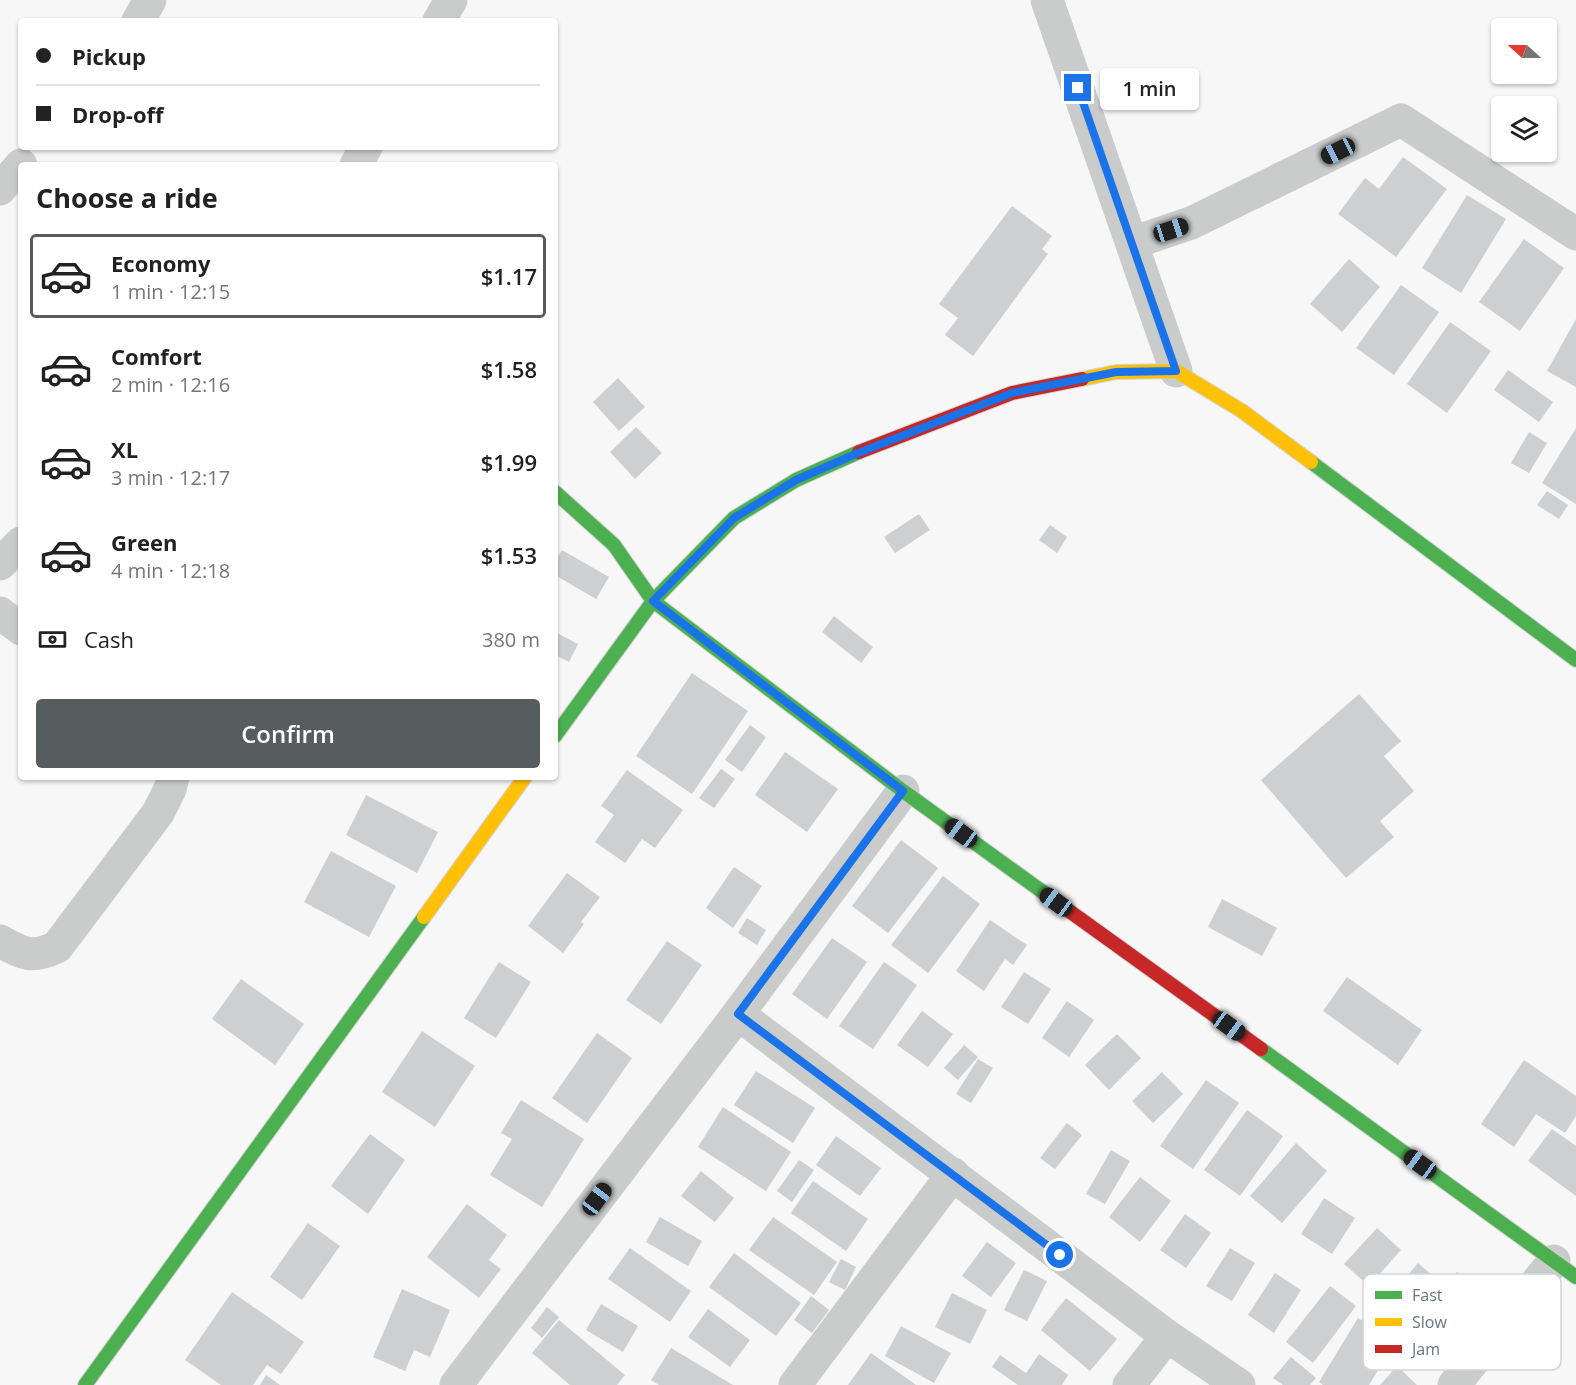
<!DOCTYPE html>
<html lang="en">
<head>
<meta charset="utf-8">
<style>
  body { margin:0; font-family:"Open Sans",sans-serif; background:#f2f2f2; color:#222; height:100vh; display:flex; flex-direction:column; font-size:22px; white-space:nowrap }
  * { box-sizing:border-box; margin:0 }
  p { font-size:20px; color:#767676 }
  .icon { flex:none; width:33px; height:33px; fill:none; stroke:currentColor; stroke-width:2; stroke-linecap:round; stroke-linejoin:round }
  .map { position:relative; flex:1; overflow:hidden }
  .panel { position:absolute; left:18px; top:162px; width:540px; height:618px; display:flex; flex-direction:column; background:#fff; border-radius:6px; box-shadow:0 2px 4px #0004 }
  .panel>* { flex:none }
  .top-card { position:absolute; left:18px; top:18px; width:540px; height:132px; border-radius:6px; box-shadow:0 2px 4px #0004; display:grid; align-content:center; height:132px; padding:0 18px; background:#fff }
  .needle { width:39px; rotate:291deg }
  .buttons { position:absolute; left:1491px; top:18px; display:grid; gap:12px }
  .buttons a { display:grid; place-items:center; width:66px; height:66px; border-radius:6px; background:#fff; box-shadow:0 2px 4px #0004; font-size:30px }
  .end { position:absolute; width:27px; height:27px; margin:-14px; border:8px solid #1a73e8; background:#fff; box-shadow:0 0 0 3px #fff }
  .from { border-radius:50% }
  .bubble { position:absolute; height:42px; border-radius:6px; background:#fff; box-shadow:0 2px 4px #0004; font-size:20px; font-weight:600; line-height:42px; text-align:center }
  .car { position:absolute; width:18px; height:36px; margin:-18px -9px; border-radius:8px; box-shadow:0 0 4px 2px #0007; background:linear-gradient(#222 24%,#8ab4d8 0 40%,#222 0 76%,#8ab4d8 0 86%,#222 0) }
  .top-card b { display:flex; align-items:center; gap:21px; height:57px; font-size:22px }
  .top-card b+b { border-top:2px solid #e0e0e0 }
  .top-card i { width:15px; height:15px; background:#222 }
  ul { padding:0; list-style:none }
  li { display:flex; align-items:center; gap:18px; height:84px; margin:0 12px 9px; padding:0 6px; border:3px solid transparent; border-radius:6px }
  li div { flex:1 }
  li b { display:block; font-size:22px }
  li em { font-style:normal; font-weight:600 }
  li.selected { border-color:#575c5f }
  li>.icon { width:54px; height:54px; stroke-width:1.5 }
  h2 { padding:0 18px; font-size:27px; line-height:72px }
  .pay { display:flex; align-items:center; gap:15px; height:66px; padding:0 18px; font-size:22px }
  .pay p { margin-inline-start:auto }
  .button { display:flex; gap:12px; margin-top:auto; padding:12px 18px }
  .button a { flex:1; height:69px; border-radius:6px; background:#575c5f; color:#fff; font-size:24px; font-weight:600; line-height:69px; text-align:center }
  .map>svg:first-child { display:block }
  .building { fill:#cdcfd0 }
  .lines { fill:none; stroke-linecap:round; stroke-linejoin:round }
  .fast-casing { stroke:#d3d4d5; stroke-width:16 }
  .slow-casing { stroke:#d3d4d5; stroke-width:16 }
  .jam-casing { stroke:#d3d4d5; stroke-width:16 }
  .street { stroke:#cacccc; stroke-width:33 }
  .fast { stroke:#4caf50; stroke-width:14 }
  .slow { stroke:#ffc107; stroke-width:14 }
  .jam { stroke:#c62828; stroke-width:14 }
  .route { stroke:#1a73e8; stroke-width:8 }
  .key { fill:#fff; stroke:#d0d6d9; stroke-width:1.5 }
  .key-label { font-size:16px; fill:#647680 }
</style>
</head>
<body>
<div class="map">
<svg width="1576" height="1385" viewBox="0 0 1576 1385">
  <rect width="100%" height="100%" fill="#f7f7f7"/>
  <!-- building -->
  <path class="building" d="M1403,157l44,32 -51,68 -58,-43 27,-36 14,11z
    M1467,195l39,24 -45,74 -39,-25z
    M1012,206l40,30 -10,13 6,5 -75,102 -28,-21 13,-17 -19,-14z
    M1524,239l40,29 -44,63 -41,-29z
    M1349,259l31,28 -38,45 -32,-28z
    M1401,285l38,27 -45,63 -38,-27z
    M1576,319v68l-29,-16z
    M1450,322l41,29 -44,62 -40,-29z
    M1508,370l45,32 -14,20 -45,-32z
    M618,378l27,29 -26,24 -26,-29z
    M636,427l26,26 -27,26 -25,-27z
    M1576,428v76l-34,-21z
    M1529,432l18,11 -18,30 -18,-10z
    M1547,491l21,14 -9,14 -22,-14z
    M919,514l11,16 -35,23 -11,-16z
    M1050,525l17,12 -10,16 -18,-13z
    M562,550l47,27 -13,22 -41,-24v-13z
    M834,616l39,31 -12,16 -39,-31z
    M555,632l23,12 -9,18 -14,-7z
    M692,673l56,38 -56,83 -56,-38z
    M1359,694l42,47 -17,15 30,35 -34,30 14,16 -48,41 -85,-98z
    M750,725l16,12 -24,35 -17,-12z
    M785,752l53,37 -31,43 -52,-37z
    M721,769l14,10 -21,29 -15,-10z
    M627,770l56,40 -28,38 -13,-9 -17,24 -30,-21 19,-27 -13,-9z
    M366,795l72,37 -21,41 -71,-38z
    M901,840l37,28 -50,65 -36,-27z
    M331,851l65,35 -27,51 -65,-35z
    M734,867l28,19 -29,42 -27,-20z
    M567,873l33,24 -19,25 3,2 -21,29 -35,-27z
    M943,876l37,28 -52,69 -37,-28z
    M1222,899l55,29 -15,28 -54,-29z
    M747,918l19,12 -9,15 -19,-12z
    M990,920l37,25 -14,20 -8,-6 -21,32 -28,-20z
    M832,938l35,24 -40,57 -35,-25z
    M667,941l35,24 -41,59 -35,-24z
    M499,962l32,20 -35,56 -32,-20z
    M884,962l33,23 -44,64 -34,-23z
    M1024,972l27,17 -23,35 -27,-17z
    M1347,977l75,53 -24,35 -75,-54z
    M241,979l63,45 -29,41 -63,-46z
    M1067,1001l27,19 -25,37 -27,-19z
    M922,1011l31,23 -25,33 -31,-22z
    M422,1031l53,35 -40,61 -53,-35z
    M597,1033l35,25 -45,65 -35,-25z
    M1117,1034l24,24 -32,32 -24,-25z
    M964,1045l14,12 -20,23 -14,-12z
    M978,1059l15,9 -22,35 -15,-9z
    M1524,1060l52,36v20l-11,17 -29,-19 -22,33 -33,-23z
    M756,1071l59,37 -22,35 -59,-38z
    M1162,1072l21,22 -30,29 -21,-22z
    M1206,1080l33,23 -46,66 -33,-23z
    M521,1100l63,39 -42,68 -52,-32 22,-36 -11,-6z
    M723,1107l68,45 -25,39 -68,-44z
    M1247,1110l36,26 -43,60 -36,-26z
    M1067,1123l15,12 -27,34 -15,-11z
    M1552,1129l24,17v50l-48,-35z
    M370,1134l35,26 -37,54 -37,-28z
    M836,1136l45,32 -21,28 -44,-31z
    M1296,1143l31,28 -45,52 -32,-27z
    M1111,1150l19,11 -25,43 -19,-10z
    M799,1160l15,10 -22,32 -15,-11z
    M701,1171l33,27 -19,24 -34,-26z
    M1140,1177l31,24 -31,41 -31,-25z
    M813,1181l55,38 -22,32 -55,-38z
    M1324,1198l31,20 -23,36 -31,-20z
    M467,1204l40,31 -18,25 12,9 -22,29 -52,-41z
    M1185,1214l26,19 -25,35 -26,-18z
    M660,1217l42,24 -14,25 -42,-24z
    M773,1217l64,45 -23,33 -65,-45z
    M308,1223l32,23 -38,54 -32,-23z
    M1377,1228l24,22 -32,36 -25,-22z
    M987,1242l29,21 -25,34 -29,-21z
    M630,1248l61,43 -21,31 -62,-43z
    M1230,1248l25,15 -23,38 -26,-15z
    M734,1253l67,50 -25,33 -67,-49z
    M841,1259l15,8 -11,23 -16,-8z
    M1418,1263l25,22 -28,32 -25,-21z
    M1024,1270l23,11 -20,40 -23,-11z
    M1457,1272l37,22 -38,63 -36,-22z
    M1275,1273l26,17 -27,43 -26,-18z
    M1330,1286l26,20 -43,57 -27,-21z
    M402,1289l48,21 -20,47 -16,-7 -9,21 -32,-14z
    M232,1292l72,50 -23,32 -14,-9 -14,20h-32l-36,-25z
    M952,1293l35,17 -17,34 -35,-17z
    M811,1296l18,14 -17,23 -18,-13z
    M1066,1298l51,41 -27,32 -49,-41z
    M601,1304l37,22 -15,26 -37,-22z
    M547,1307l12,10 -17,21 -11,-10z
    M708,1309l42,31 -20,27 -42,-30z
    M1358,1318l38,23 -27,44h-46l-4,-3z
    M559,1320l66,55 -8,10h-47l-38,-32z
    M901,1326l50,27 -17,30 -49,-27z
    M671,1348l62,37h-74l-8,-5z
    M871,1353l45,32h-68z
    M1039,1354l29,21 -6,10h-44l-26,-18 8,-12 26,18z
    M1291,1357l25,21 -6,7h-27l-10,-7z
    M1397,1366l20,19h-37z
    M266,1375l14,10h-20z"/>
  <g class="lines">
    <defs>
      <path id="fast" d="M1311,462l265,198
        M555,492l59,53 39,56 250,190 144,104
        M555,736l98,-135 81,-83 62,-38 63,-28
        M1261,1049l315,228
        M85,1385l339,-468"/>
      <path id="slow" d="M1082,379l34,-7 60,-1 66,40 69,51
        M424,917l101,-140"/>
      <path id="jam" d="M859,452l153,-59 70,-14
        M1047,895l214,154"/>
    </defs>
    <!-- fast casing -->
    <use href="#fast" class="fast-casing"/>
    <!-- slow casing -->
    <use href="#slow" class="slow-casing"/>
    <!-- jam casing -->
    <use href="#jam" class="jam-casing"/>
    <!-- street -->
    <path class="street" d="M1047,0l129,371
      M138,21l12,-21
      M439,21l12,-21
      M356,165l10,-18
      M0,189l21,-24
      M1132,243l59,-20 210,-103 175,114
      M0,564l21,-21
      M0,613l21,16
      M0,941c24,13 31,18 57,6l101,-134 12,-24 3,-12
      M738,1014l429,322 -38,49
      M1167,1336l72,49
      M456,1385l282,-371 165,-223
      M795,1385l158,-211
      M1454,1385l100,-124"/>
    <!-- fast -->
    <use href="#fast" class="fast"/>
    <!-- slow -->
    <use href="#slow" class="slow"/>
    <!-- jam -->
    <use href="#jam" class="jam"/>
  </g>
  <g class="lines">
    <!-- route -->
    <path class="route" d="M1060,1255l-322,-241 165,-223 -250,-190 81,-83 62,-38 62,-27 154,-60 104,-21 60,-1 -98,-283"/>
  </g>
  <!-- legend -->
  <rect x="1363" y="1274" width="198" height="96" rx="9" class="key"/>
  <rect x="1375" y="1291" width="27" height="8" fill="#4caf50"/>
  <rect x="1375" y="1318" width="27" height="8" fill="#ffc107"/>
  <rect x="1375" y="1345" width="27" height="8" fill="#c62828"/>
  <g class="key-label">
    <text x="1412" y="1301">Fast</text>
    <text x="1412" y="1328">Slow</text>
    <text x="1412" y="1355">Jam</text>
  </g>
</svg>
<div class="buttons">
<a><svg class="needle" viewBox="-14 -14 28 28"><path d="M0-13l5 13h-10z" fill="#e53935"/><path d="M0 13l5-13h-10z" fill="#767676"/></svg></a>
<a><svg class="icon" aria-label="layers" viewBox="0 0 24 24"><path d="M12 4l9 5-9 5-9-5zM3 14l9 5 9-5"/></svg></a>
</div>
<i class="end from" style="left:1060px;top:1255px"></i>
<i class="end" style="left:1078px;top:88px"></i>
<div class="bubble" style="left:1100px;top:68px;width:99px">1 min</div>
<i class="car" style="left:1338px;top:151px;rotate:244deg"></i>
<i class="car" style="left:1171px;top:230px;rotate:72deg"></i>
<i class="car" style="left:961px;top:833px;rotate:306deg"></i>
<i class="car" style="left:1056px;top:902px;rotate:306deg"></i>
<i class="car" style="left:1229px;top:1026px;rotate:126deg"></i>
<i class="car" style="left:1420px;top:1164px;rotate:306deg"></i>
<i class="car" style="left:597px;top:1199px;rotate:37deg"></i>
<div class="top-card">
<b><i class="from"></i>Pickup</b>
<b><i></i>Drop-off</b>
</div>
<section class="panel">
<h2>Choose a ride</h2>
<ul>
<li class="selected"><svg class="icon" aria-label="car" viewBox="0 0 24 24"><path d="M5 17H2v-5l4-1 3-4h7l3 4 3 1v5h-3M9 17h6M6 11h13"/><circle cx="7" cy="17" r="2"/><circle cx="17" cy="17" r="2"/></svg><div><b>Economy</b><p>1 min · 12:15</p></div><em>$1.17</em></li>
<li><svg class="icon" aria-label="car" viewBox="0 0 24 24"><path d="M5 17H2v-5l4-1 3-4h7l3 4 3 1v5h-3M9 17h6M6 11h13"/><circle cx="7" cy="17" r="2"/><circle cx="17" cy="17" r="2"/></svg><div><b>Comfort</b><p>2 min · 12:16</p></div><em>$1.58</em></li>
<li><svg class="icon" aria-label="car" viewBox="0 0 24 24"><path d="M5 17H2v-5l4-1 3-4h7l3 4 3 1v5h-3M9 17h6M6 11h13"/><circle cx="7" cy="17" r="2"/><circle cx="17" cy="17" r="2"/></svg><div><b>XL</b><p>3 min · 12:17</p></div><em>$1.99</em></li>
<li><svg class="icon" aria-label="car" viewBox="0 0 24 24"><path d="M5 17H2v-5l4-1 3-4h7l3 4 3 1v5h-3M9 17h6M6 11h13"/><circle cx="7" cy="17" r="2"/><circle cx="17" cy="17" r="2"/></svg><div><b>Green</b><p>4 min · 12:18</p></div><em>$1.53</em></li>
</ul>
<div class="pay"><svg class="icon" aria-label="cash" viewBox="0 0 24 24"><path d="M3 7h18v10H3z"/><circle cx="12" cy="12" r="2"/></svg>Cash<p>380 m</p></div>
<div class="button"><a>Confirm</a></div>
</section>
</div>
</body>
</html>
